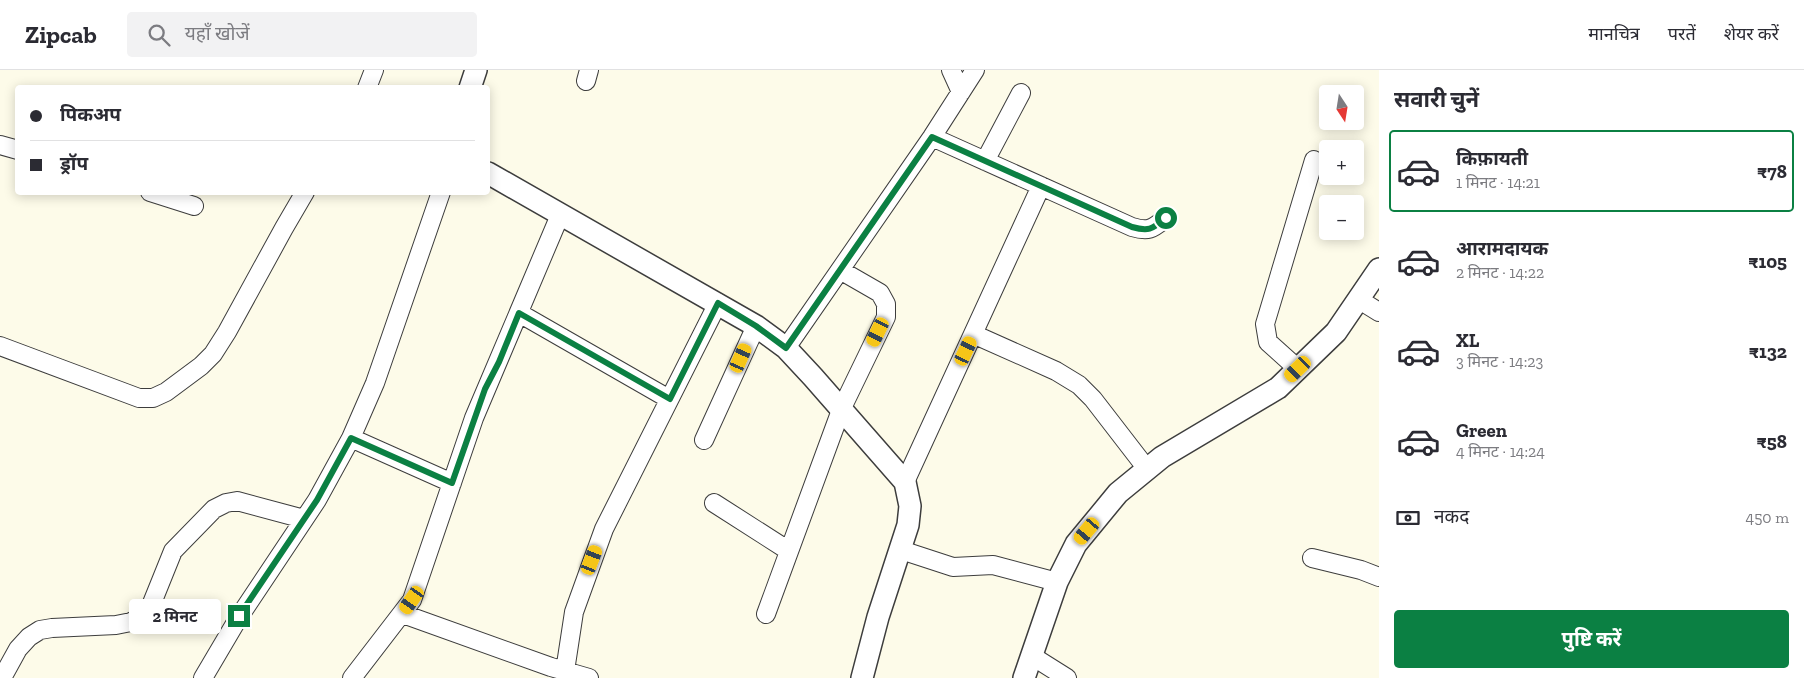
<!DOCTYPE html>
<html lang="hi">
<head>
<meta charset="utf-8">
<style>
  body { margin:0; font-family:"Zilla Slab","Noto Sans Devanagari",serif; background:#f2f2f3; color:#2b2b33; height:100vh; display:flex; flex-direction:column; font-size:19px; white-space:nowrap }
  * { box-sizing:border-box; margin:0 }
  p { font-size:16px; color:#7c7c81 }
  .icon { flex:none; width:28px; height:28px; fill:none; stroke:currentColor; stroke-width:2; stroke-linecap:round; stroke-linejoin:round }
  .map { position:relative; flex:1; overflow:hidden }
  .sheet { display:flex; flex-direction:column; background:#fff; width:425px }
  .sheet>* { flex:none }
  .top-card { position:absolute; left:15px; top:15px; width:475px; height:110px; border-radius:5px; box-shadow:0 2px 12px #0003; display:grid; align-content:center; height:110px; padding:0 15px; background:#fff }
  .needle { width:32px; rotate:168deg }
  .fabs { position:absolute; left:1319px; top:15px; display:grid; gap:10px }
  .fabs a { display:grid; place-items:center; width:45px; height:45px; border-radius:5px; background:#fff; box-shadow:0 2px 12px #0003; font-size:25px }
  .end { position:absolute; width:22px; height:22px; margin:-11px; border:6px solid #0b8043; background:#fff; box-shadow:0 0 0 2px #fff }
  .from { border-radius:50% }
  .bubble { position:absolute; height:35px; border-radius:5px; background:#fff; box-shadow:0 2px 12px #0003; font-size:16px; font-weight:700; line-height:35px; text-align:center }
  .car { position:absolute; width:15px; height:30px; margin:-15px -8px; border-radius:6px; box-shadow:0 0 4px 1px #0007; background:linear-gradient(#f5c518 24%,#345 0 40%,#f5c518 0 76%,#345 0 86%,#f5c518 0) }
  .top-card b { display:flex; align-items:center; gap:18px; height:48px; font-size:19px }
  .top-card b+b { border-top:1px solid #e1e1e2 }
  .top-card i { width:12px; height:12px; background:#2b2b33 }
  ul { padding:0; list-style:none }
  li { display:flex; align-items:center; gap:15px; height:82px; margin:0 10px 8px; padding:0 5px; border:2px solid transparent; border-radius:5px }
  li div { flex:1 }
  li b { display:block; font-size:19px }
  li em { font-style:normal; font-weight:700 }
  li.on { border-color:#0b8043 }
  li>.icon { width:45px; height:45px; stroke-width:1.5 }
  h2 { padding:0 15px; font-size:22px; line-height:60px }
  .pay { display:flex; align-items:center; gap:12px; height:55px; padding:0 15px; font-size:19px }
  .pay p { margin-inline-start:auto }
  .cta { display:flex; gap:10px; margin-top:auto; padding:10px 15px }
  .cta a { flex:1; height:58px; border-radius:5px; background:#0b8043; color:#fff; font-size:20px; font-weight:700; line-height:58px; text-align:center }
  header { display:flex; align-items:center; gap:30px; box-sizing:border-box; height:70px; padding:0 25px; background:#fff; border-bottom:1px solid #e1e1e2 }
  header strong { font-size:24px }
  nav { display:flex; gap:28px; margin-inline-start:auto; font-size:18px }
  .search { width:350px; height:45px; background:#f2f2f3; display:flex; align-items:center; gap:12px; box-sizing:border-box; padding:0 18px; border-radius:5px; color:#7c7c81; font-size:19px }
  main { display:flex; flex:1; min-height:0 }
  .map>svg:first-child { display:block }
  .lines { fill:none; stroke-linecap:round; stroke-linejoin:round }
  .minor-casing { stroke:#3d3d3d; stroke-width:20 }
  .tertiary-casing { stroke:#3d3d3d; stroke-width:24 }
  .minor { stroke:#fff; stroke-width:18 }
  .tertiary { stroke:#fff; stroke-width:21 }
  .route { stroke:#0b8043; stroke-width:6 }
</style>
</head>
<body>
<header>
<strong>Zipcab</strong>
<div class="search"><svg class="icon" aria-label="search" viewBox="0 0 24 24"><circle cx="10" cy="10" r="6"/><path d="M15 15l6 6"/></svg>यहाँ खोजें</div>
<nav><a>मानचित्र</a><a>परतें</a><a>शेयर करें</a></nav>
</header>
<main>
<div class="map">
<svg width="1379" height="608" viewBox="0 0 1379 608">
  <rect width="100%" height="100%" fill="#fdfbe9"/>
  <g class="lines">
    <defs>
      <path id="minor" d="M951,0l10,22
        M586,11l3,-11
        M367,18l7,-18
        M932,67l200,90c17,5 20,2 34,-9
        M0,75l18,5
        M985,91l36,-68
        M150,122l44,14
        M1358,229l21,13
        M519,243l150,86
        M973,264l83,37 23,14 14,14 54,70
        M0,276l139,52h14l13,-6 35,-26 12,-12 14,-22 57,-104 21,-36
        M786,278l146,-211 43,-67
        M1298,299l-30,-27 -3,-18 49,-164
        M351,368l101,45
        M704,370l52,-114
        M905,412l136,-296
        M714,433l75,48
        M901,480l52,17 40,-2 64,17
        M1312,488l49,12 18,7
        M403,544l148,53 38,11
        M766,544l75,-204 45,-93v-13l-6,-11 -40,-23
        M1032,586l35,22
        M565,601l9,-59 30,-83 114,-226
        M2,608l16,-29 11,-12 11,-7 12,-2 64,-3 15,-3 12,-6 7,-8 23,-57 41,-42 12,-6 11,-2 67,18
        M203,608l36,-61 78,-117 34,-62 24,-55 66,-191
        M352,608l60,-78 62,-182 86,-203"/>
      <path id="tertiary" d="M470,18l6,-18
        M488,103l268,153 30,22 27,29 92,105 5,24 -2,19 -30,92 -16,61
        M1024,608l33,-96 19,-38 42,-51 44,-36 116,-69 58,-56 43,-63"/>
    </defs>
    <!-- minor casing -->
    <use href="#minor" class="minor-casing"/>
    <!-- tertiary casing -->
    <use href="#tertiary" class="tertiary-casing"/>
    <!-- minor -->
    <use href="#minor" class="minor"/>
    <!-- tertiary -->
    <use href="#tertiary" class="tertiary"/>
  </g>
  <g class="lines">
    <!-- route -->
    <path class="route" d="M239,546l78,-116 34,-62 101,45 33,-94 14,-27 20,-49 151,86 48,-96 38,23 30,22 146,-211 200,90c17,5 20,2 34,-9"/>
  </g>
</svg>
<div class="fabs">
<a><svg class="needle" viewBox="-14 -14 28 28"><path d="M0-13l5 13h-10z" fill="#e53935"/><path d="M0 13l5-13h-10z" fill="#7c7c81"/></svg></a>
<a>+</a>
<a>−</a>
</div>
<i class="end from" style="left:1166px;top:148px"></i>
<i class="end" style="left:239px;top:546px"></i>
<div class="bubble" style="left:129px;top:529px;width:92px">2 मिनट</div>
<i class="car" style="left:878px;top:262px;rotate:206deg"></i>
<i class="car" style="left:966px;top:281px;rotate:25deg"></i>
<i class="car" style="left:741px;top:288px;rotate:24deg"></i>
<i class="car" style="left:1298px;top:299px;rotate:226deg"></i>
<i class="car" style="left:1087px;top:461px;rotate:220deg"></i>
<i class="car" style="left:592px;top:490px;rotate:21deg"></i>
<i class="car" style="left:412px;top:530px;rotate:215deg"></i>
<div class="top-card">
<b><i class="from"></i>पिकअप</b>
<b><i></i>ड्रॉप</b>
</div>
</div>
<section class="sheet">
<h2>सवारी चुनें</h2>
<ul>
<li class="on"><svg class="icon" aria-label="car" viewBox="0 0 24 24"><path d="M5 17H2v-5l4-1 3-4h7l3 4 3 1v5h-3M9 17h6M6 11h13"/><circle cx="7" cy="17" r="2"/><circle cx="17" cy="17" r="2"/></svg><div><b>किफ़ायती</b><p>1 मिनट · 14:21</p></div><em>₹78</em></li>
<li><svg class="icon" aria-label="car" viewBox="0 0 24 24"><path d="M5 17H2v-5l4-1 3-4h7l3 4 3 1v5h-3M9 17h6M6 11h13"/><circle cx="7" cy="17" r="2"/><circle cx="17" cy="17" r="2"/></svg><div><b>आरामदायक</b><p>2 मिनट · 14:22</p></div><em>₹105</em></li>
<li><svg class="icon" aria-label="car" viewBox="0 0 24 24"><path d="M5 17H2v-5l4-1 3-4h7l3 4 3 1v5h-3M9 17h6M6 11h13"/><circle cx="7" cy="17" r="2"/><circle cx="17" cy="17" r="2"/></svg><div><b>XL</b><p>3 मिनट · 14:23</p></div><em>₹132</em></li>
<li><svg class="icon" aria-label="car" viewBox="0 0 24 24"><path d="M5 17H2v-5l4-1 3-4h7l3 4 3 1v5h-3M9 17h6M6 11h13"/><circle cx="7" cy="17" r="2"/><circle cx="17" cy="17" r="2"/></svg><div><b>Green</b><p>4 मिनट · 14:24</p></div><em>₹58</em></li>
</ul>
<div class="pay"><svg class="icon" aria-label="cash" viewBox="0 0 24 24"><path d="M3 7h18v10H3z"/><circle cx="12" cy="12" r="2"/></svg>नकद<p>450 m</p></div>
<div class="cta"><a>पुष्टि करें</a></div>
</section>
</main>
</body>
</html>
